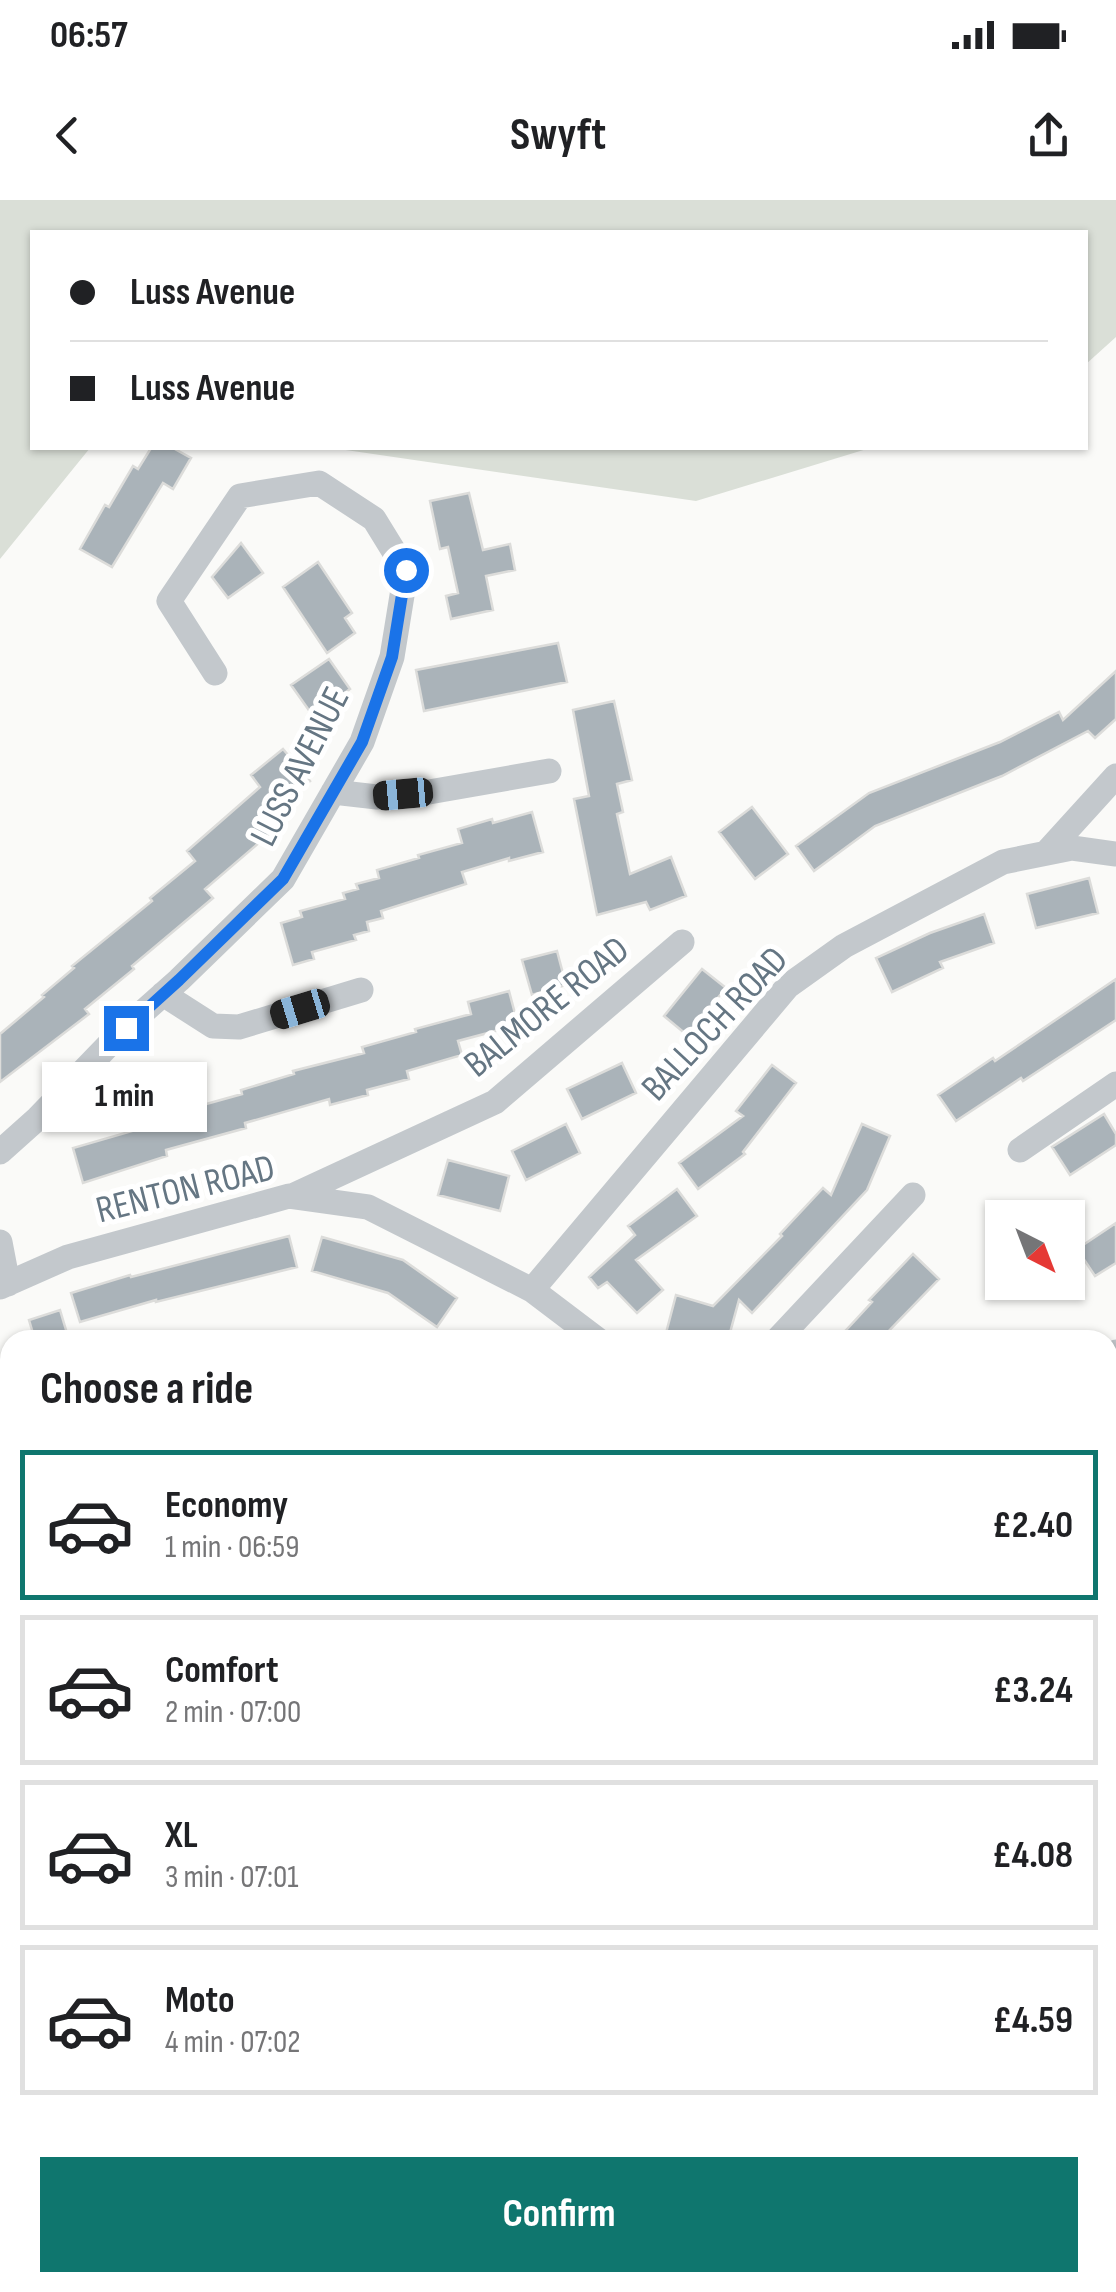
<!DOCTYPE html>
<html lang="en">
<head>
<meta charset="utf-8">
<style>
  body { margin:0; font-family:"Sofia Sans Condensed",sans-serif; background:#f2f2f2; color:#202124; height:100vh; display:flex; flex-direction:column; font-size:38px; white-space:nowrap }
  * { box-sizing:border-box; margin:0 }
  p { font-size:32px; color:#757577 }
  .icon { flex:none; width:55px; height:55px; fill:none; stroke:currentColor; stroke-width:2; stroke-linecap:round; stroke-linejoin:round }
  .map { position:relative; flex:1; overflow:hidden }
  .details { position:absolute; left:0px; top:1130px; width:1118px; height:962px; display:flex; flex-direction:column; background:#fff; border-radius:30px 30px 0 0; box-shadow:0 2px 8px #0004 }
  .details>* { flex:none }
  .hud { position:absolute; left:30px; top:30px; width:1058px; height:220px; border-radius:0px; box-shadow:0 2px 8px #0004; display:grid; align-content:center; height:220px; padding:0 40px; background:#fff }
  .needle { width:65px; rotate:138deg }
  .buttons { position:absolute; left:985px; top:1000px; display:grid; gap:20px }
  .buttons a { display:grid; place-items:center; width:100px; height:100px; border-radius:0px; background:#fff; box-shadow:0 2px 8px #0004; font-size:50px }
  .end { position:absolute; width:45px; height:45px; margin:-22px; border:12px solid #1a73e8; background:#fff; box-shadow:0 0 0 5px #fff }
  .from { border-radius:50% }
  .bubble { position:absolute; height:70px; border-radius:0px; background:#fff; box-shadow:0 2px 8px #0004; font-size:32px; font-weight:700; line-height:70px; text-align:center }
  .car { position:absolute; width:30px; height:60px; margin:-30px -15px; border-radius:12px; box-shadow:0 0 8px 2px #0007; background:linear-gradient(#222 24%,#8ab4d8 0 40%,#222 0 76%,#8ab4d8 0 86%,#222 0) }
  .hud b { display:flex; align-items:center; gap:35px; height:95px; font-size:38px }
  .hud b+b { border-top:2px solid #e0e0e0 }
  .hud i { width:25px; height:25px; background:#202124 }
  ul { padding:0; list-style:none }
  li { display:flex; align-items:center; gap:30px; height:150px; margin:0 20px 15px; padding:0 20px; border:5px solid #e0e0e0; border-radius:0px }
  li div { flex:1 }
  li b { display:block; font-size:38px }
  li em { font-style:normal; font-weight:700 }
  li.current { border-color:#0f766e }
  li>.icon { width:90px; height:90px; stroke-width:1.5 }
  h2 { padding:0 40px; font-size:45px; line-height:120px }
  .primary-button { display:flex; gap:20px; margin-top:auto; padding:20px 40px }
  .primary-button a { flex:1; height:115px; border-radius:0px; background:#0f766e; color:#fff; font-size:40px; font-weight:700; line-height:115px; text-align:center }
  .status { display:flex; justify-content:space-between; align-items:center; height:70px; padding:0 50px; background:#fff; direction:ltr }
  .status svg { height:28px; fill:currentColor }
  header { display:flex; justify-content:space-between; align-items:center; height:130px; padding:0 40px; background:#fff; font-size:45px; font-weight:700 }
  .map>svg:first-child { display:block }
  .built { fill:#e8e9e9 }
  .green { fill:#dadfd7 }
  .building { fill:#aab3b9; stroke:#dcdcda; stroke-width:2.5 }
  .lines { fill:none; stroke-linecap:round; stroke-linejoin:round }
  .secondary-casing { stroke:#b3babf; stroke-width:40 }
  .street { stroke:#c3c8cc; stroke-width:25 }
  .secondary { stroke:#fff; stroke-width:35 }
  .route { stroke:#1a73e8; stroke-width:12 }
  .labels { text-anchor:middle; stroke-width:10; stroke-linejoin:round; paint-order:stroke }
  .street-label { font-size:38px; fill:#657683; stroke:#fff }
</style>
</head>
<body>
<div class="status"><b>06:57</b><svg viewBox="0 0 49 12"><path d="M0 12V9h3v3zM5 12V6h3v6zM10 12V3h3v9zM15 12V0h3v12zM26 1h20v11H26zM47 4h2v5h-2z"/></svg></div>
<header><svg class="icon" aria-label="back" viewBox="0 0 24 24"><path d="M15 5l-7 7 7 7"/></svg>Swyft<svg class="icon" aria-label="share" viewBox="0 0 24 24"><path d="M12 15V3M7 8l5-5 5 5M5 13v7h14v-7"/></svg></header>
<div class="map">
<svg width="1116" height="2092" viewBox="0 0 1116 2092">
  <rect width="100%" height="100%" fill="#fafaf8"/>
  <!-- built -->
  <path class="built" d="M1116,1432v556l-8,6v-559z"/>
  <!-- green -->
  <path class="green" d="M0,0h1116v137l-31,28v-133h-1053v216h58l-90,111z
    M332,248h538l-174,53z"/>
  <!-- building -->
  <path class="building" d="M151,248h22l18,10 -18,31 -10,-6 -51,84 -32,-18 25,-44 4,2 24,-41 5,3z
    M469,293l14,57 27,-6 5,26 -29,6 7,34 -42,9 -5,-23 12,-3 -10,-46 -8,2 -10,-48z
    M241,343l22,30 -35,25 -16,-21z
    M318,362l34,51 -7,5 10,15 -28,20 -44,-66z
    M558,443l9,39 -143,29 -8,-41z
    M329,459l21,30 -37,27 -22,-31z
    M1116,471v48l-21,19 -7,-7 -86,45 -127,50 -61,45 -18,-25 73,-53 131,-51 59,-30 4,8z
    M614,501l18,79 -15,4 6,28 -6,2 13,60 41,-17 15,39 -36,14 -4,-8 -49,13 -23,-116 15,-3 -16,-86z
    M283,549l27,32 -45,37 10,11 -70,60 8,9 -81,68 2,3 -49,40 4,5 -89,68v-48l44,-37 -2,-2 32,-27 -2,-2 80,-65 -2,-3 45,-37 -8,-10 73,-64 -9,-12z
    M752,607l36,47 -33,25 -36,-47z
    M532,612l11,40 -34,9v-3l-47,14 4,12 -85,27 2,7 -16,4 2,9 -15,4 2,5 -44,12 2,7 -21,6 -12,-42 21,-6 -2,-6 45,-12 -2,-6 15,-4 -2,-5 23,-6 -2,-8 42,-12 -1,-3 44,-12 -4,-14 34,-10 1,4z
    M1089,678l9,35 -62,15 -9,-34z
    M984,714l10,29 -54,19 3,6 -51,24 -16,-34 54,-25z
    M557,751l9,34 -34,10 -10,-35z
    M702,769l24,19 -39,47 -23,-19z
    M1116,779v41l-93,61 -2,-3 -65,43 -18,-26 55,-37 2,3z
    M509,791l9,34 -60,16 4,14 -55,16 2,8 -42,11 1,5 -38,10 -1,-6 -84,24 1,5 -80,22 1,6 -84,27 -10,-35 80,-23 -15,-52 23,-6 13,46 68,-19 -1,-4 53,-16 -1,-3 71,-18 -2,-6 54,-15 -1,-3 56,-15 -3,-12z
    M622,863l14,30 -54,26 -15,-30z
    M772,865l24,18 -53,69 2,2 -47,35 -19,-26 64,-47 -7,-5z
    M1104,914l12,20v11l-46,30 -18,-28z
    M566,924l14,29 -54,27 -14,-29z
    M862,924l28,12 -23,54 -115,123 -13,-13 -11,40h-35l-27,-7 10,-38 37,11 69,-70 -2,-2 43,-46 8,7z
    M448,960l61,16 -9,35 -62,-16z
    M677,989l20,27 -61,44 27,30 -26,23 -30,-31 -9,6 -9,-11 46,-42 -7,-9z
    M1116,1023v40l-21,13 -18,-27z
    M289,1036l8,31 -141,35v-2l-76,22 -9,-29 59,-18 1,2z
    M322,1037l81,23 54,38 -20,29 -49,-34 -76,-22z
    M913,1054l26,25 -59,61h-43l35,-38 -3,-2z
    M60,1110l9,30h-34l-6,-20z"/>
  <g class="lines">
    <defs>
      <path id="secondary" d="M1108,1392l8,-3
        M0,1846l10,-5"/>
    </defs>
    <!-- secondary casing -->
    <use href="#secondary" class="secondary-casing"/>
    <!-- street -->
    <path class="street" d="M333,592l44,5 52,-5 120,-21
      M1046,653l70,-77
      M163,794l50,32 26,1 122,-37
      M1020,950l96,-66
      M0,952l38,-34 88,-91 53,-47 104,-101 79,-137 30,-85 14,-86 -32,-52 -55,-36 -79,13 -71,105 46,72
      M292,996l203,-94 187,-160
      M0,1042l8,42
      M0,1087l68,-30 221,-61 79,11 164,83 66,50
      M532,1090l256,-304 56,-40 159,-84 69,-14 44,6
      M777,1140l136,-145
      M1108,1157l8,-5
      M0,1485l10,-7
      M1108,2028l8,-4
      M539,2082l9,10
      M913,2082l4,10
      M56,2092l12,-10
      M494,2092l8,-10
      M975,2092l18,-10"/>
    <!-- secondary -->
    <use href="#secondary" class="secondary"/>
  </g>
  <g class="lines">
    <!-- route -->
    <path class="route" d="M126,828l53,-48 104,-101 79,-137 30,-85 14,-87"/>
  </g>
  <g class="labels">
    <!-- street labels -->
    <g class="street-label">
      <text transform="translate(299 566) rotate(-63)" y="13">LUSS AVENUE</text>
      <text transform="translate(546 806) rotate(-39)" y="13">BALMORE ROAD</text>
      <text transform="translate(714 823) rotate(-47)" y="13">BALLOCH ROAD</text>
      <text transform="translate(185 988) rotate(-14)" y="13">RENTON ROAD</text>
    </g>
  </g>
</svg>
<div class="buttons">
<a><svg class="needle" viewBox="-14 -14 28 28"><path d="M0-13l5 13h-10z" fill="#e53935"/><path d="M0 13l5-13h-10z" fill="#757577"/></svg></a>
</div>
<i class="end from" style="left:406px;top:370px"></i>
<i class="end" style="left:126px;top:828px"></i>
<div class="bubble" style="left:42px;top:862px;width:165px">1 min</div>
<i class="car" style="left:403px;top:594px;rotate:265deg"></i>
<i class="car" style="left:300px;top:809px;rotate:253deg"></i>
<div class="hud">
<b><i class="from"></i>Luss Avenue</b>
<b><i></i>Luss Avenue</b>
</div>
<section class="details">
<h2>Choose a ride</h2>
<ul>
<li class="current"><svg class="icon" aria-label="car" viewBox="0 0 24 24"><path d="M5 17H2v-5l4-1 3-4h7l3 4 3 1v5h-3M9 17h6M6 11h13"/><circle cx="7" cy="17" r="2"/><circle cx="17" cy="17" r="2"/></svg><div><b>Economy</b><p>1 min · 06:59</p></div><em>£2.40</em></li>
<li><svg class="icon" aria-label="car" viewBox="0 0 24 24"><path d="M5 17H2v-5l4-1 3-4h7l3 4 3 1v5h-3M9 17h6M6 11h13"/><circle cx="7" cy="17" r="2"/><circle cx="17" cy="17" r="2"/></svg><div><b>Comfort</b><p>2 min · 07:00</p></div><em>£3.24</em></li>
<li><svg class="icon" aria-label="car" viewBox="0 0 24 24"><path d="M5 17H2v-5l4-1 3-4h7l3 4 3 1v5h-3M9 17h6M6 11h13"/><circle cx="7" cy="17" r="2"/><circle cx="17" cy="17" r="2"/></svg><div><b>XL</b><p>3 min · 07:01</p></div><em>£4.08</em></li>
<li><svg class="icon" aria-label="car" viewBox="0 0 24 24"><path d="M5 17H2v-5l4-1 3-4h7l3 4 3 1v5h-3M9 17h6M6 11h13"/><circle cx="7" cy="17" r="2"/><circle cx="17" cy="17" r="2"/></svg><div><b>Moto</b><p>4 min · 07:02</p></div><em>£4.59</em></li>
</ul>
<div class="primary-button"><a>Confirm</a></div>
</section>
</div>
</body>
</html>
